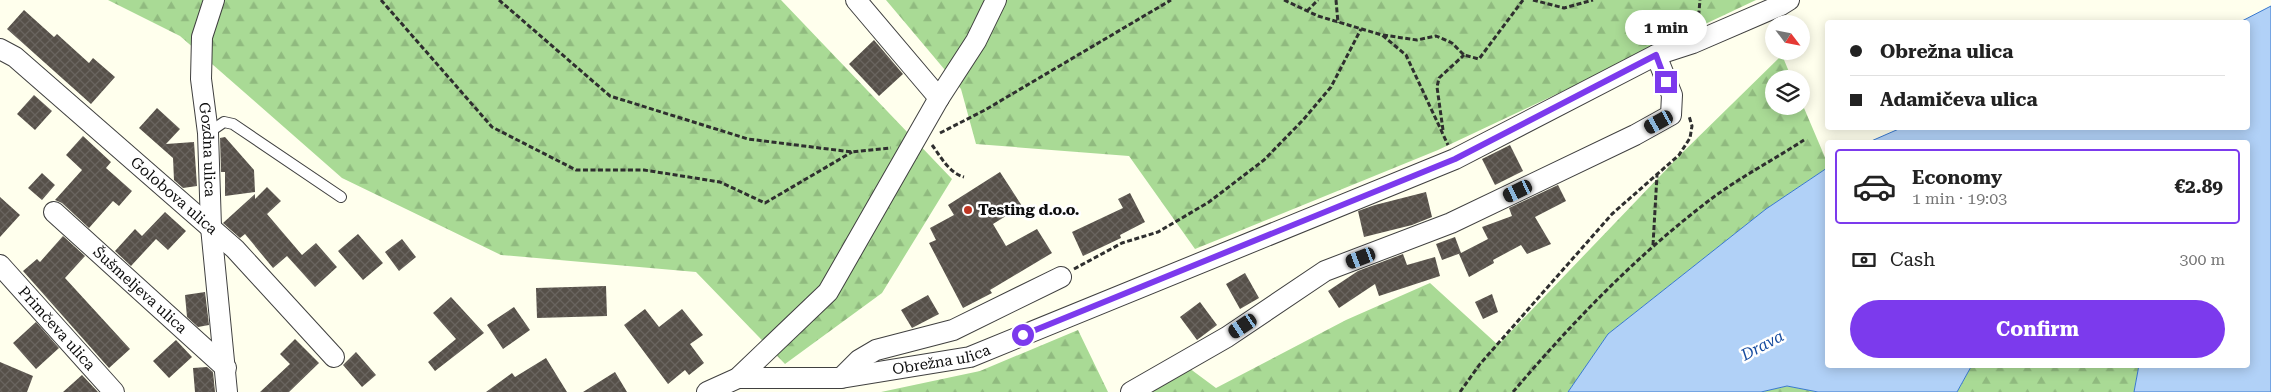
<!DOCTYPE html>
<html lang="en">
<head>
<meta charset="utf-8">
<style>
  body { margin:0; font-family:"Roboto Serif",serif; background:#f2f2f2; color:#222; height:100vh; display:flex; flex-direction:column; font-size:19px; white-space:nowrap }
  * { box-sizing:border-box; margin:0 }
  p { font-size:16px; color:#767676 }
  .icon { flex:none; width:28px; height:28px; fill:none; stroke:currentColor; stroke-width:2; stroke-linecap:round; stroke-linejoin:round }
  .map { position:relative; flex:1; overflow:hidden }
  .sheet { position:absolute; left:1825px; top:140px; width:425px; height:228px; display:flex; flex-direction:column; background:#fff; border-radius:5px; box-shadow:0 2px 12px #0003 }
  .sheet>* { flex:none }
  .top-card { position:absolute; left:1825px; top:20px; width:425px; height:110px; border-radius:5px; box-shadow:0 2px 12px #0003; display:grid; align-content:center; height:110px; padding:0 25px; background:#fff }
  .needle { width:32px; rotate:122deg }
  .tools { position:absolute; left:1765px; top:15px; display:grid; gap:10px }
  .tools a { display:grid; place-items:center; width:45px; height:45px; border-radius:50%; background:#fff; box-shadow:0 2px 12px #0003; font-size:25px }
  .end { position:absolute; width:22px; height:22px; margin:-11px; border:6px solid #7c3aed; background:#fff; box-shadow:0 0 0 2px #fff }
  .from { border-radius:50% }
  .bubble { position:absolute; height:35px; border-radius:18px; background:#fff; box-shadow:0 2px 12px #0003; font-size:16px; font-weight:700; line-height:35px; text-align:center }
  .car { position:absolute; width:15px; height:30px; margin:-15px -8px; border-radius:6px; box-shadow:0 0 4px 1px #0007; background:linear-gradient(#222 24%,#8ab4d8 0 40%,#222 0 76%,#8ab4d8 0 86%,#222 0) }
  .top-card b { display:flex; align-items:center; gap:18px; height:48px; font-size:19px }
  .top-card b+b { border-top:1px solid #e0e0e0 }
  .top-card i { width:12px; height:12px; background:#222 }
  ul { padding:9px 0 0; list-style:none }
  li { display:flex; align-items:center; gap:15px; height:75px; margin:0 10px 8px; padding:0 15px; border:2px solid transparent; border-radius:5px }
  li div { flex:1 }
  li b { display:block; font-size:19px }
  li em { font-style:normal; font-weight:700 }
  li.on { border-color:#7c3aed }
  li>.icon { width:45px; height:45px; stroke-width:1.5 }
  .pay { display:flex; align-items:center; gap:12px; height:55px; padding:0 25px; font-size:19px }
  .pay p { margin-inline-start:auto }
  .action { display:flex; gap:10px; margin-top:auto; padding:10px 25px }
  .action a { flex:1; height:58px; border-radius:30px; background:#7c3aed; color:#fff; font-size:20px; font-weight:700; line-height:58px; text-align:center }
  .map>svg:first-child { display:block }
  .forest { fill:url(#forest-firs) }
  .water { fill:#b1d1f7; stroke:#3878ce }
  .building { fill:url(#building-cross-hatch) }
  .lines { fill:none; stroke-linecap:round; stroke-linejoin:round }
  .lane-casing { stroke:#404040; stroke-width:12 }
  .street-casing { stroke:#404040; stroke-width:22 }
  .path { stroke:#2f2f2f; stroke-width:3; stroke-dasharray:5 2.5; stroke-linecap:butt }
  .lane { stroke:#fff; stroke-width:10 }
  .street { stroke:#fff; stroke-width:20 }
  .route { stroke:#7c3aed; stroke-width:6 }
  .poi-dot { fill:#be3724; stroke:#fff; stroke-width:2 }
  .labels { text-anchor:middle; stroke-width:5; stroke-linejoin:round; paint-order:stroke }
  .street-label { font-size:15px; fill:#0d0d0d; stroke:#fff }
  .poi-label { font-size:15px; font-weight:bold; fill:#0d0d0d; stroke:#fff; text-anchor:start }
  .water-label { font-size:16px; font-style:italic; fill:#154b9f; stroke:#fff }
</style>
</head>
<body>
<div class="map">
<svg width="2271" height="392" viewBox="0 0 2271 392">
  <defs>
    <pattern id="forest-firs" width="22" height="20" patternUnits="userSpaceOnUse" patternTransform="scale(1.25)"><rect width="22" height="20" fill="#a9da95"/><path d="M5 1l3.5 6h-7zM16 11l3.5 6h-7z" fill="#90ba7f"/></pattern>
    <pattern id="building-cross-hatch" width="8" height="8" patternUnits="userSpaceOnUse" patternTransform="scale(1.25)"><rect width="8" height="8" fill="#565049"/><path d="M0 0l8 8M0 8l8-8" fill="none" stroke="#69645f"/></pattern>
  </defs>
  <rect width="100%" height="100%" fill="#ffffed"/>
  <!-- forest -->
  <path class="forest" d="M108,0h673l171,179 -70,114 -97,71 -89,-92 -195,-17 -159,-77 -162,-142z
    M886,0h870l-318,150 -243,99 -66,-93 -153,-12 -15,-55z
    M1782,55l10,24h-18v27h27v-5l26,61v6l-61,41 -158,125 -40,58h-425l46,-24 27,20 130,-68 84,-37 68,62 186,-194z
    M1078,330l30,62h-227l99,-21z
    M1972,365h167l-5,27h-177z
    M1787,386l31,6h-57z"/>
  <!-- water -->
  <path class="water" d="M2271,6v386h-137l5,-27h109v-223h-379l32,-14h347v-106h-8z
    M1827,168l1,197h144l-15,27h-139l-31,-6 -26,6h-193l40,-58 158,-125z"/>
  <!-- building -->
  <path class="building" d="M24,10l30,27 3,-3 32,29 4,-5 22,19 -24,27 -84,-75z
    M874,40l29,34 -24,22 -30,-32z
    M34,95l18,16 -17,19 -18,-16z
    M157,108l23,21 -14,15 28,-2 3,44 -14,2 -9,-8 -1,-22 -34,-30z
    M83,136l28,26 -5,6 26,23 -13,15 -6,-5 -24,27 -27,-25 -7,-3 27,-30 -16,-15z
    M225,137l29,33 1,22 -30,4v-24h-4l-1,-34z
    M1510,145l13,26 -28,14 -13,-26z
    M1000,172l22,34 -29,18 13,22 31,-17 15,24 -62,37 2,3 -29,15 -34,-65 7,-3 -6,-12 24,-13 -6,-10z
    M42,173l13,12 -13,15 -14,-12z
    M1558,185l8,16 -31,16 16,27 -24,10 -6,-9 -28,15 1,3 -25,14 -10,-23 29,-15 -6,-12 30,-11 -3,-8z
    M267,187l14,14 -14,13 35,41 14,-12 21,24 -22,20 -28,-31 -14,12 -28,-34 -5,4 -17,-15 32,-29v5z
    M1426,192l6,25 -20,8 -48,12 -6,-26 17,-6z
    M1130,193l15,29 -25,13 1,3 -38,18 -11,-24 51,-24 -5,-9z
    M0,197l20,18 -20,22z
    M165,212l21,19 -18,19 -12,-11 -25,27 -16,-15 20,-22 7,7z
    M358,234l25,29 -20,17 -25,-29z
    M63,236l22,20 -20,22 65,71 -21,19 -86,-97 14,-12 3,3z
    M1455,237l6,16 -19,7 -6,-16z
    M402,239l14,18 -17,14 -14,-19z
    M1403,254l4,11 28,-8 5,19 -61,20 -4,-12 -36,24 -11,-17 30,-20z
    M1245,273l14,25 -19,11 -14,-25z
    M606,286l1,30 -70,2 -1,-30z
    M205,292l4,33 -11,2 -11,-10 -2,-22z
    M1492,294l6,18 -15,7 -8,-17z
    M928,295l11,19 -27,14 -11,-18z
    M451,297l33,36 -49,38 -7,-9 28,-23 -23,-26z
    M1200,302l17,23 -20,15 -17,-23z
    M514,307l16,23 -27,19 -16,-24z
    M645,309l14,18 23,-18 21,26 -13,9 14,19 -15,12 -4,-5 -17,14 -44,-59z
    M36,322l23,26 -23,21 -23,-26z
    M295,339l24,24 -30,29h-29l30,-28 -10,-10z
    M176,340l16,17 -23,21 -16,-17z
    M356,352l20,23 -14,12 -19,-22z
    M546,358l21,34h-81l26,-19 3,4z
    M0,362l33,14 -6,16h-27z
    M207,367l6,5 2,20h-20l-2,-24z
    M615,372l12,20h-44z
    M82,375l16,17h-35z"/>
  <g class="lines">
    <defs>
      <path id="lane" d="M208,133l16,-11 9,2 108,73"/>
      <g id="street">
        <path id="s1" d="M214,0l-12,37 -1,42 7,54 3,94 16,165"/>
        <path d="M856,0l83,98"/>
        <path id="s2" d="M0,49l15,8 220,192 99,108"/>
        <path id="s3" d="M54,212l172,156"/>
        <path id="s4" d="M0,265l114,127"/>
        <path id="s5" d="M738,378h103l129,-21 485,-198 201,-104 37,-12 88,-38 8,-5"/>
        <path d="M841,378l18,-18 17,-10 77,-20 108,-53"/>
        <path d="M707,392l31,-14 90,-86 111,-194 37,-57 20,-41"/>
        <path d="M1131,392l96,-55 98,-66 126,-48 184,-88 36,-20 1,-20 -16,-40"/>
      </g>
    </defs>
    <!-- lane casing -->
    <use href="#lane" class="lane-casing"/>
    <!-- street casing -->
    <use href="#street" class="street-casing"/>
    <!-- path -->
    <path class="path" d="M381,0l111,127 84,43h68l76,12 45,21 87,-51
      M499,0l111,96 138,43 104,13 39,-4
      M1284,0l34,16 64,19 24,20 42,90
      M1336,0l2,23
      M1533,0l31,8 29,-8
      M1307,11l11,-11
      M1698,23l2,-23
      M1383,35l34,5 19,-4 16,7 12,12 15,4 44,-59
      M1443,130l-6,-43 2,-9 25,-23
      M940,133l45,-23 186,-110
      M932,145c9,12 17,28 32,32
      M1653,245l4,-70
      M1074,269l48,-26 36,-11 51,-30 55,-42 39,-40 28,-33 30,-58
      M1460,392l20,-28 132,-150 67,-59 11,-17 2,-12 -3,-10
      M1513,392c57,-67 119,-132 189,-186 31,-25 68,-44 102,-66"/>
    <!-- lane -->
    <use href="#lane" class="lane"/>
    <!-- street -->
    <use href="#street" class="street"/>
  </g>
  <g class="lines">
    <!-- route -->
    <path class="route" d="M1023,335l432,-176 201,-104 10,27"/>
  </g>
  <!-- markers -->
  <circle class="poi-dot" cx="968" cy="210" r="5"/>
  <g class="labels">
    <!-- street labels -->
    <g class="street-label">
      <text dy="5" stroke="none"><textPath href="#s1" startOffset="152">Gozdna ulica</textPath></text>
      <text dy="5" stroke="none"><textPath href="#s2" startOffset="228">Golobova ulica</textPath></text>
      <text dy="5" stroke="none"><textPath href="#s3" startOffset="116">Šušmeljeva ulica</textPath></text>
      <text dy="5" stroke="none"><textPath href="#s4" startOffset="85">Primčeva ulica</textPath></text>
      <text dy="5" stroke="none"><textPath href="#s5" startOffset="205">Obrežna ulica</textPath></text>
    </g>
    <!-- poi labels -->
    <g class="poi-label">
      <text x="978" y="215">Testing d.o.o.</text>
    </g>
    <!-- water labels -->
    <g class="water-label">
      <text transform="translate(1762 345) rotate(-28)" y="6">Drava</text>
    </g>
  </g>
</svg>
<div class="tools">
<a><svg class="needle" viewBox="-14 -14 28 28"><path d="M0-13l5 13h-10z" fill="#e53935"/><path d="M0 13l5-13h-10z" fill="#767676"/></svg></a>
<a><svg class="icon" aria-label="layers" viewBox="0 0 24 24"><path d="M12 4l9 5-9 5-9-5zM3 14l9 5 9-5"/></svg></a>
</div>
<i class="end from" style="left:1023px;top:335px"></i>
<i class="end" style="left:1666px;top:82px"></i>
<div class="bubble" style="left:1625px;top:10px;width:82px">1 min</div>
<i class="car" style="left:1659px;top:122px;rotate:241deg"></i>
<i class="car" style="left:1518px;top:191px;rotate:244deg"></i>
<i class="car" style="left:1361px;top:258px;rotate:249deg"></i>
<i class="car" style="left:1243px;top:326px;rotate:236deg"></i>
<div class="top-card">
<b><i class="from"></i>Obrežna ulica</b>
<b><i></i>Adamičeva ulica</b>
</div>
<section class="sheet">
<ul>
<li class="on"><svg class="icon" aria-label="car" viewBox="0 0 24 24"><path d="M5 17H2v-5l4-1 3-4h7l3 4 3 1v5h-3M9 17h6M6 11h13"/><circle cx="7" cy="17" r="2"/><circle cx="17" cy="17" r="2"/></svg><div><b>Economy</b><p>1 min · 19:03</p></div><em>€2.89</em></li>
</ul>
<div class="pay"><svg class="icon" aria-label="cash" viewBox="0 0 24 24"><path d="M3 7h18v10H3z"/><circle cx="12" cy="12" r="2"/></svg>Cash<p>300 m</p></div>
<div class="action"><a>Confirm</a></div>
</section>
</div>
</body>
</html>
